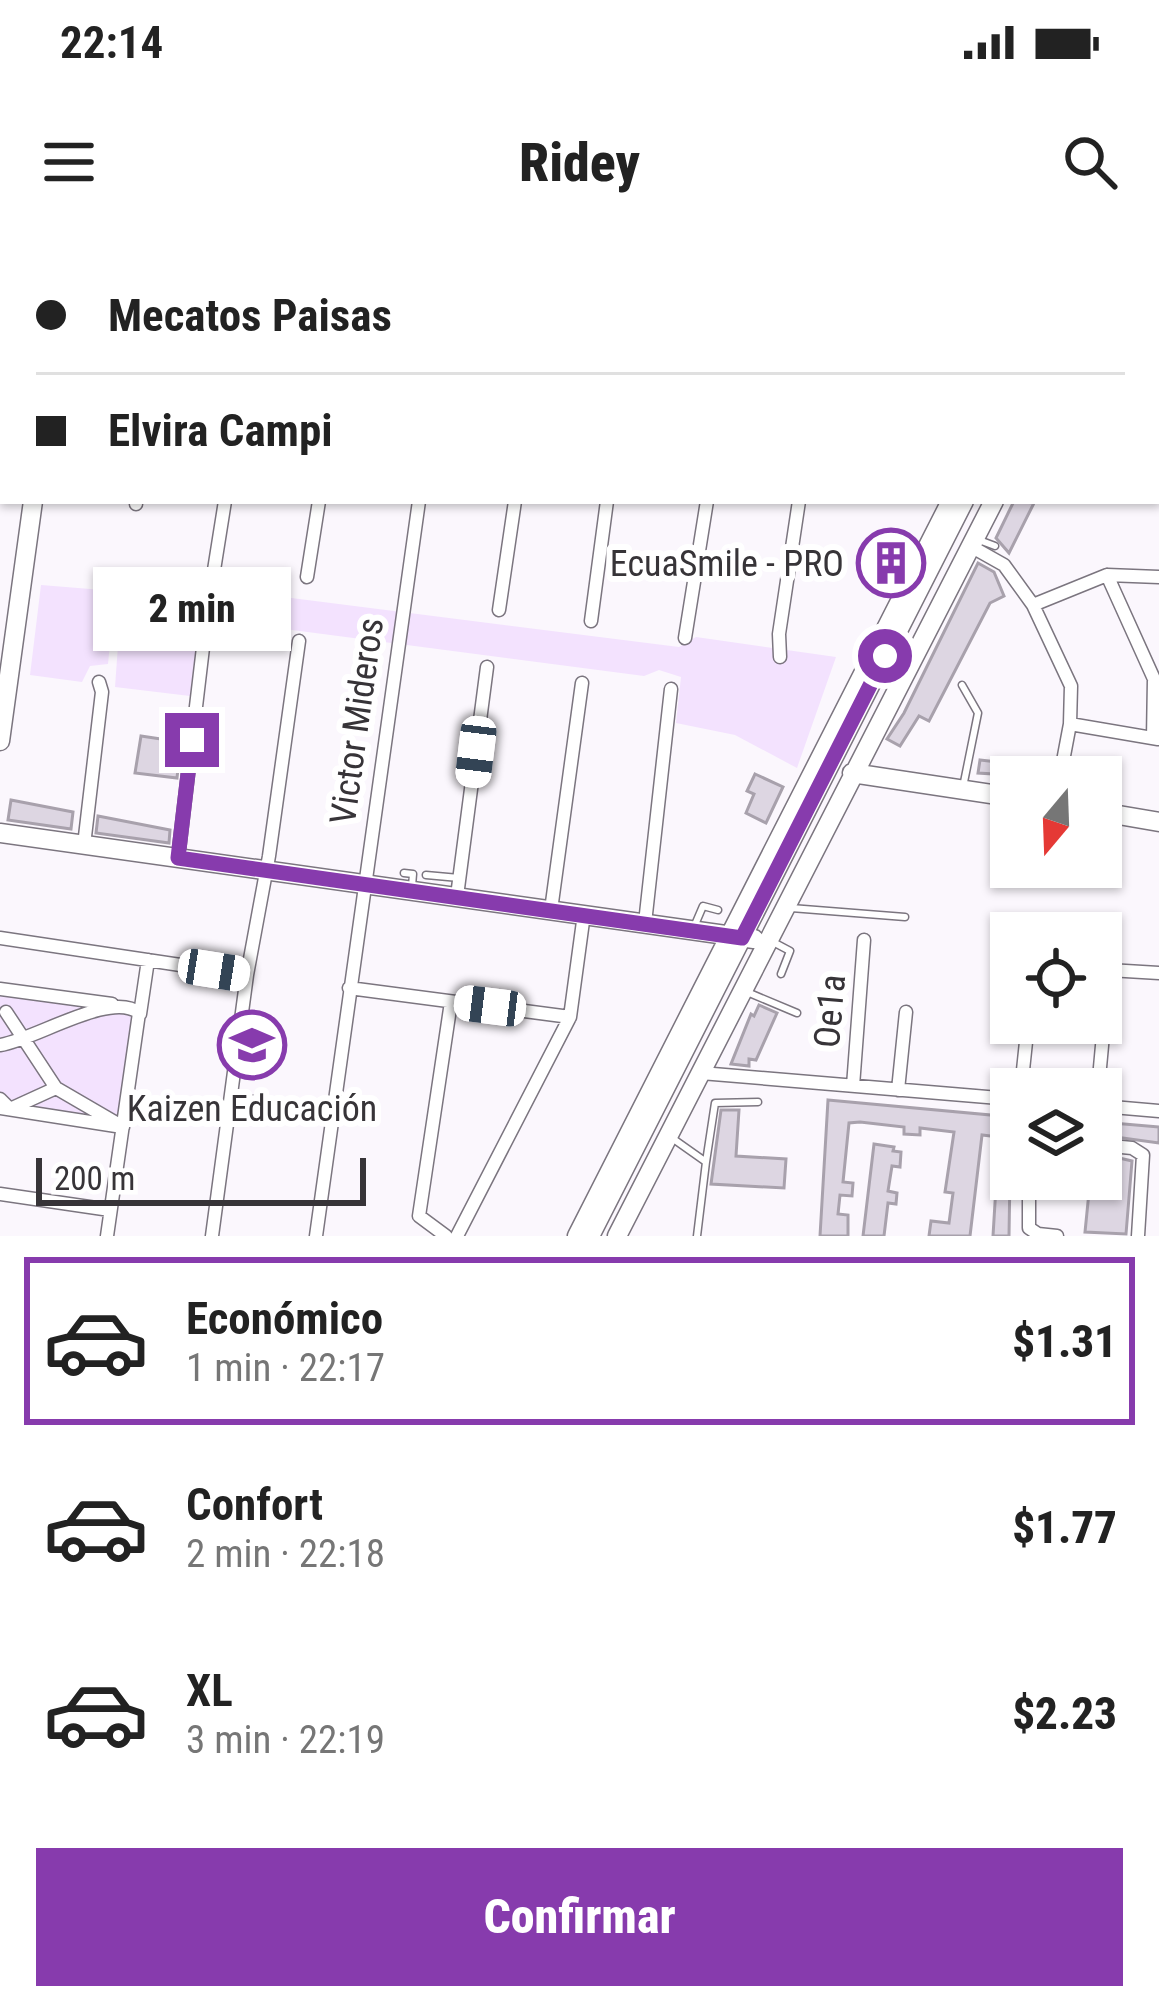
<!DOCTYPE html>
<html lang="es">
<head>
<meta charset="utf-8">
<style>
  body { margin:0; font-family:"Roboto Condensed",sans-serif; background:#f2f2f2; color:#222; height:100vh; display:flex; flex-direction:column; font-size:45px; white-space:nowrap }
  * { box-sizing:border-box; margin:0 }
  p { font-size:39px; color:#767676 }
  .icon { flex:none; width:66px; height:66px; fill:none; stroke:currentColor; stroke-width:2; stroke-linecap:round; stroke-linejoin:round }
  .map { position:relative; height:996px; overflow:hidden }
  .side { display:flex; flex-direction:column; background:#fff; flex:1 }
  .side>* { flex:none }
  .hud { position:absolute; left:0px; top:0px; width:1161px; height:264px; box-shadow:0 3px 9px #0004; display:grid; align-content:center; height:264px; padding:0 36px; background:#fff }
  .needle { width:78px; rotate:199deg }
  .tools { position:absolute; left:990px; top:516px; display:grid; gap:24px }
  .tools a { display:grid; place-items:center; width:132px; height:132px; border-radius:0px; background:#fff; box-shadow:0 3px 9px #0004; font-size:60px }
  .scale { position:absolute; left:36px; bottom:30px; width:330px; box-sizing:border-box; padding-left:12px; border:6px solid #373438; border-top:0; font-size:33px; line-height:42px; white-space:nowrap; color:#373438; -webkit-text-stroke:9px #fff; paint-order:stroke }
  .end { position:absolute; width:54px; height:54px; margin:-27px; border:15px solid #873bad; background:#fff; box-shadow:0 0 0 6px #fff }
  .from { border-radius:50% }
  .bubble { position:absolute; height:84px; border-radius:0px; background:#fff; box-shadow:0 3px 9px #0004; font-size:39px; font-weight:800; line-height:84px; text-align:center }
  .car { position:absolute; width:36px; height:72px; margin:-36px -18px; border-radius:15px; box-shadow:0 0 9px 3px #0007; background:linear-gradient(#fff 24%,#345 0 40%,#fff 0 76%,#345 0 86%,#fff 0) }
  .hud b { display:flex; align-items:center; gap:42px; height:114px; font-size:45px }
  .hud b+b { border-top:3px solid #e0e0e0 }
  .hud i { width:30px; height:30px; background:#222 }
  ul { padding:21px 0 0; list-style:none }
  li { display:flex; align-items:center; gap:36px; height:168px; margin:0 24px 18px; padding:0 12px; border:6px solid transparent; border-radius:0px }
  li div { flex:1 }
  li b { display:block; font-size:45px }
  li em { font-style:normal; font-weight:800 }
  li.current { border-color:#873bad }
  li>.icon { width:108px; height:108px; stroke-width:1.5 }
  .button { display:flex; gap:24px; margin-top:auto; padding:24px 36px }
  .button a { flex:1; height:138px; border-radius:0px; background:#873bad; color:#fff; font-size:48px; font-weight:800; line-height:138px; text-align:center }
  .status { display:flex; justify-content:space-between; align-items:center; height:84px; padding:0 60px; background:#fff; direction:ltr }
  .status svg { height:33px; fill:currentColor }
  header { display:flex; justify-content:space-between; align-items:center; height:156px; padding:0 36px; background:#fff; font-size:54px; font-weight:800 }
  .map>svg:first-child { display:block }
  .green { fill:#f3e2fe }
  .building { fill:#ddd6e2; stroke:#a8a1ac; stroke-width:3 }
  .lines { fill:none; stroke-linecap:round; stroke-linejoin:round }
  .lane-casing { stroke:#7b757f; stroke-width:9 }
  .street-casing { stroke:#7b757f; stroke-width:15 }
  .secondary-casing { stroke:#7b757f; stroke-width:21 }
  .primary-casing { stroke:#7b757f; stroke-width:21 }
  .lane { stroke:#fff; stroke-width:6 }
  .street { stroke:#fff; stroke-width:12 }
  .secondary { stroke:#fff; stroke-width:18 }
  .primary { stroke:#fff; stroke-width:18 }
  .route { stroke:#873bad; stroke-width:15 }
  .labels { text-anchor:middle; stroke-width:12; stroke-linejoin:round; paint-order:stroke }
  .poi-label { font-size:36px; fill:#373438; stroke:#fff; text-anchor:end }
  .street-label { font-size:36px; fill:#373438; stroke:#fff }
</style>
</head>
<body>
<div class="status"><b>22:14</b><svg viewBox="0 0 49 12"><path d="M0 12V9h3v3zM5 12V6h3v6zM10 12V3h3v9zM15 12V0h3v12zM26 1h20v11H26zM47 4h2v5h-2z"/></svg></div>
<header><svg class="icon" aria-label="menu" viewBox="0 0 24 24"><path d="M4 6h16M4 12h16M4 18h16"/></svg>Ridey<svg class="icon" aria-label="search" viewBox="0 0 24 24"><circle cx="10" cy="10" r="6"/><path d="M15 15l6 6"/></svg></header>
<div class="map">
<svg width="1159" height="996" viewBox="0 0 1159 996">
  <rect width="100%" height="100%" fill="#fbf7fd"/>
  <!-- green -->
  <path class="green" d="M41,345l74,6 -7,73 -18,2 -8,16 -52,-7z
    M220,349l459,58 17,-10 140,20 -39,111 -62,-33 -59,-12 5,-46 -22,-7 -15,6 -429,-56z
    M122,350l79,13 -11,93 -75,-9z
    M0,749l136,21 -13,117 -123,-19z"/>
  <!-- building -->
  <path class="building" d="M1014,261l20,2 -25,50 -13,-15z
    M978,323l16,9 10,24 -14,7 -61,118 -10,-5 -19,30 -13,-7 17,-26z
    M141,496l40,6 -4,36 -42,-5z
    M980,520l62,7 -2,10 -62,-4z
    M755,534l28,13 -17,36 -20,-10 8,-19 -7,-3z
    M11,560l62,12 -2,17 -63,-9z
    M98,576l72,14 -1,13 -73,-10z
    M759,765l18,8 -21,47 -7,-1v7l-18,-2 20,-50 3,2z
    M828,860l174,16v-4l9,1 -2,123h-16l6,-99 -17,-2 -12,101h-41l2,-15 18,2 4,-30 -8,-1 9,-60 -34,-4v7l-16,-1v-7l-44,-5 -11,1 -6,59 10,1 -1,13 -12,-1 -2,19 10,1v21h-28z
    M721,870h18l-3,46 50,3 -2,29 -73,-4z
    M1101,882l58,5v16l-58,-8z
    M874,904l20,3 -1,4 8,1 -1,15 -8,-1 -4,25 9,2 -1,11 -8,-1 -4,33h-21z
    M1115,917l17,4 -6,73 -41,-2 5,-50 23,2z"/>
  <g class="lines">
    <defs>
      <path id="lane" d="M1051,1l9,2
        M1158,136h1
        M0,257h3
        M979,300l16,6
        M962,445l16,28 -15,74
        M404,633l9,1 -1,12
        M426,635l33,3
        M791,668l114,9
        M694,687l9,-21 15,4
        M773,702l17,9 -9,23
        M747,752l50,21
        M672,898l34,24 -9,74
        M706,922l9,-59 43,-1"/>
      <path id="street" d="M168,3l1,-3
        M263,3l1,-3
        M356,3v-3
        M454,3v-3
        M548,3l1,-3
        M644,3v-3
        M739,3v-3
        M835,3v-3
        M927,3l1,-3
        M1158,251h1
        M136,261v3
        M972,307l32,18 29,40 38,81 -1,38 -10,53
        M1107,335l47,104 -1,59
        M307,337l12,-76
        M1033,365l74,-30 52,2
        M499,370l16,-109
        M591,381l16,-120
        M685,398l22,-137
        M780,417l-1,-23 20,-133
        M1070,484l88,15
        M84,605l18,-153 -3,-10
        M178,618l29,-244 18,-113
        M457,656l30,-229
        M551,670l31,-227
        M645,683l26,-234
        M0,698l247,37
        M349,748l221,29
        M0,749l112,15
        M6,772l50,76 67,39
        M140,774l8,-54
        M0,805c35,-5 111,-55 139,-32l-32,223
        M701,833l310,26
        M853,846l11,-146
        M1021,849l7,-66
        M1098,849l11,-119 50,3
        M898,850l8,-78
        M0,859l10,10 46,-21
        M231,859l100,14
        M1101,866l58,5
        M0,868l116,18
        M1101,905l31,3 11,7 -5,81
        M1029,939v49l9,6 19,2
        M0,954l110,16
        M212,996l35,-261 22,-119 30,-215
        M316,996l103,-735
        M446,996l-27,-20 32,-214
        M457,996l113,-219 14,-103"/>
      <path id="secondary" d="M76,3v-3
        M1079,3l1,-3
        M1122,3l2,-3
        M0,91l3,1
        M0,501l33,-240
        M852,533l159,24
        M1101,572l58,10
        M0,593l754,106
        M577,996l374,-735
        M617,996l377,-735"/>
      <path id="primary" d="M1095,3l2,-3
        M1110,3l2,-3
        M590,996l374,-735"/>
    </defs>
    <!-- lane casing -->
    <use href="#lane" class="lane-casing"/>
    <!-- street casing -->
    <use href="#street" class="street-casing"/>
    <!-- secondary casing -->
    <use href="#secondary" class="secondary-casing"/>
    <!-- primary casing -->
    <use href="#primary" class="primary-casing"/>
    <!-- lane -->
    <use href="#lane" class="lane"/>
    <!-- street -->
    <use href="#street" class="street"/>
    <!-- secondary -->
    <use href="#secondary" class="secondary"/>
    <!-- primary -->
    <use href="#primary" class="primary"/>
  </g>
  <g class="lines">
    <!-- route -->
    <path class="route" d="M192,500l-14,118 564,80 143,-282"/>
  </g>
  <!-- icons -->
  <defs>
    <symbol id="building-ring" viewBox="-11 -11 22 22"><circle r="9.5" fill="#fff" stroke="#873bad" stroke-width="1.5"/><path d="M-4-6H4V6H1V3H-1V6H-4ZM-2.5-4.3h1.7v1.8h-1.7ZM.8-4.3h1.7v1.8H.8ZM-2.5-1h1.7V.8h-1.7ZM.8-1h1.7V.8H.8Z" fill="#873bad"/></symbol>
    <symbol id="school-ring" viewBox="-11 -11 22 22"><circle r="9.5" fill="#fff" stroke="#873bad" stroke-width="1.5"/><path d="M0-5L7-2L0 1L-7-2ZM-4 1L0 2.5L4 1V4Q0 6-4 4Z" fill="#873bad"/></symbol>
  </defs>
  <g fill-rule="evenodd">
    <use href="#building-ring" x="853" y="285" width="76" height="76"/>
    <use href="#school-ring" x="214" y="767" width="76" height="76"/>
  </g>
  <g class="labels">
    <!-- poi labels -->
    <g class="poi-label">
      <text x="844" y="336">EcuaSmile - PRO</text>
      <text x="252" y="881" text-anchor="middle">Kaizen Educación</text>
    </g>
    <!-- street labels -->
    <g class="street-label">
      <text transform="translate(356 481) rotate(-82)" y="13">Victor Mideros</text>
      <text transform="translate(829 771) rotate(-85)" y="13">Oe1a</text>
    </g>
  </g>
</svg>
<div class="tools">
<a><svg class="needle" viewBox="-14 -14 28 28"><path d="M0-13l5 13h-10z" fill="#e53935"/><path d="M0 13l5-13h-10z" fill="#767676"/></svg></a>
<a><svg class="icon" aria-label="locate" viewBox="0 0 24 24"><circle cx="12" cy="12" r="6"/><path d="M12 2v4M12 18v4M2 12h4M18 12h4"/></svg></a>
<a><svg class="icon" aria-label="layers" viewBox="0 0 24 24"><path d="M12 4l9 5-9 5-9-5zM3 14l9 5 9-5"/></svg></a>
</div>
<div class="scale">200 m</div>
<i class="end from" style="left:885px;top:416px"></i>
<i class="end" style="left:192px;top:500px"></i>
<div class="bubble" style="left:93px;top:327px;width:198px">2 min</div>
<i class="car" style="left:476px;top:512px;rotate:187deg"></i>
<i class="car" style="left:214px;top:730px;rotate:99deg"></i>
<i class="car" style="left:490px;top:766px;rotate:277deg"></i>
<div class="hud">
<b><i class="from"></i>Mecatos Paisas</b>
<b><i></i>Elvira Campi</b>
</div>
</div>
<section class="side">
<ul>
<li class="current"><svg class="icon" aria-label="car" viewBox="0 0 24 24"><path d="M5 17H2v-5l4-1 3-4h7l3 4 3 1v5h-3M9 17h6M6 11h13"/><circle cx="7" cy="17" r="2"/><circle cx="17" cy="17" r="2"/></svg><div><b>Económico</b><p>1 min · 22:17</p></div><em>$1.31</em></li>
<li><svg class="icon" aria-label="car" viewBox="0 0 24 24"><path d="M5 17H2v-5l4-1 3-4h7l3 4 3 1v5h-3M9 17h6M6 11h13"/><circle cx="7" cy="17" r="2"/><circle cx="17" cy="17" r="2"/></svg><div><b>Confort</b><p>2 min · 22:18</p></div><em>$1.77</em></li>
<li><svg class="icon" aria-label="car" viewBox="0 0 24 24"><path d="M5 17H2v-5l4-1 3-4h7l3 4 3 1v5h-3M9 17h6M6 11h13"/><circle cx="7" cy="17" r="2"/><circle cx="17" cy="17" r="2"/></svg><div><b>XL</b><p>3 min · 22:19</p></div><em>$2.23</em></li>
</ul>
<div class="button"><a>Confirmar</a></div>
</section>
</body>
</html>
